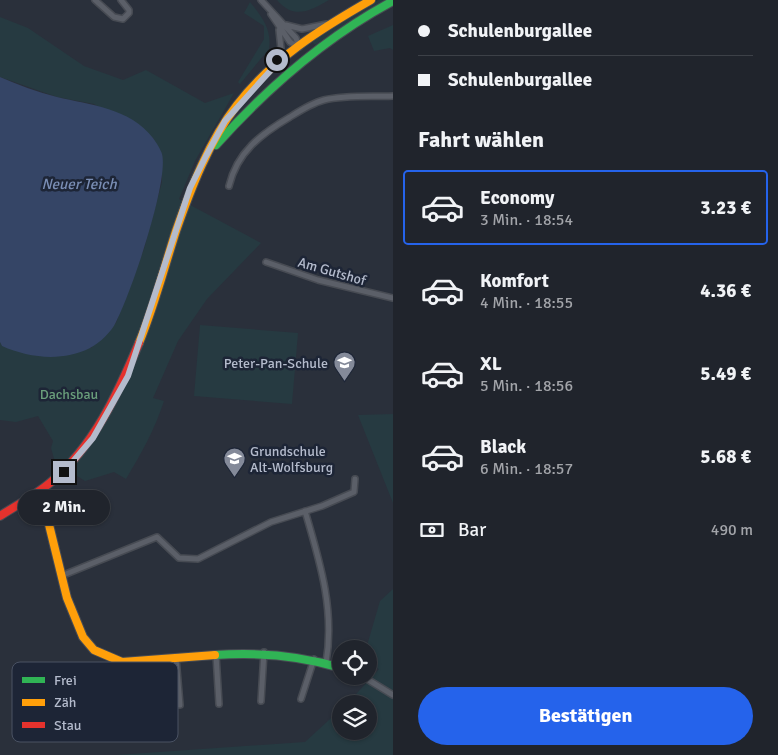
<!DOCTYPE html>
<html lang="de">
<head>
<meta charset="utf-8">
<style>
  body { margin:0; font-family:Signika,sans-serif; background:#2d3038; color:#f1f3f6; height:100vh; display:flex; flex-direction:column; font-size:19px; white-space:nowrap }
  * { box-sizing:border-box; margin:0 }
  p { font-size:16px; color:#a2a4a9 }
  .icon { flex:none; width:28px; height:28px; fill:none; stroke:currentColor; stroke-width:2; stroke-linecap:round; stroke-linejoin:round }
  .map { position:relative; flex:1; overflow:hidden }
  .panel { display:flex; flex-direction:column; background:#20242c; width:385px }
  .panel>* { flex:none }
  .banner { display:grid; align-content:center; height:110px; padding:0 25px; background:#20242c }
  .tools { position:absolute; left:332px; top:640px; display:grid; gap:10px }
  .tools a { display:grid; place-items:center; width:45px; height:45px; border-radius:50%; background:#20242c; box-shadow:0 1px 4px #0004,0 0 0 1px #3d4148; font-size:25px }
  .end { position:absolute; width:22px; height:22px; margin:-11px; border:6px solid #b4bbcc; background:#111; box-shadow:0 0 0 2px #111 }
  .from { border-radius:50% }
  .bubble { position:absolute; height:35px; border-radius:18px; background:#20242c; box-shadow:0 1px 4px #0004,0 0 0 1px #3d4148; font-size:16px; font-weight:700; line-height:35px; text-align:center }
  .banner b { display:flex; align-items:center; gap:18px; height:48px; font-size:19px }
  .banner b+b { border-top:1px solid #3d4148 }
  .banner i { width:12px; height:12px; background:#f1f3f6 }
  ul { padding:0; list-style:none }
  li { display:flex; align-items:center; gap:15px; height:75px; margin:0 10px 8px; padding:0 15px; border:2px solid transparent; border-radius:5px }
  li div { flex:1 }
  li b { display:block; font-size:19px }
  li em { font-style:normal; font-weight:700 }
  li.selected { border-color:#2563eb }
  li>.icon { width:45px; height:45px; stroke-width:1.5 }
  h2 { padding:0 25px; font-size:22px; line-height:60px }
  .pay { display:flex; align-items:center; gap:12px; height:55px; padding:0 25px; font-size:19px }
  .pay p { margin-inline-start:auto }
  .cta { display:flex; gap:10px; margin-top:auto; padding:10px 25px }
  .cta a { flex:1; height:58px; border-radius:30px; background:#2563eb; color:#fff; font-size:20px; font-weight:700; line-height:58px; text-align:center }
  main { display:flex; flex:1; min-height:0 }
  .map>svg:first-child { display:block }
  .green { fill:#263a41 }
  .water { fill:#354566 }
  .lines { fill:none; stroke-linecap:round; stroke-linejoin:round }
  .street-casing { stroke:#474b53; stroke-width:8 }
  .fast-casing { stroke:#474b53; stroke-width:10 }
  .slow-casing { stroke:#474b53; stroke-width:10 }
  .jam-casing { stroke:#474b53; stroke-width:10 }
  .street { stroke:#5b5f68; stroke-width:5 }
  .fast { stroke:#30b455; stroke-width:8 }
  .slow { stroke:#ff9f0a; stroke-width:8 }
  .jam { stroke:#e5322d; stroke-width:8 }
  .route { stroke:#b4bbcc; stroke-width:6 }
  .labels { text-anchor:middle; stroke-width:5; stroke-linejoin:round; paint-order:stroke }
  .street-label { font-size:14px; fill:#b4bbcc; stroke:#1d2536 }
  .poi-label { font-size:14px; fill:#b4bbcc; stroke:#1d2536; text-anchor:end }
  .park-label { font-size:14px; fill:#6a9e7b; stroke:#1d2536 }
  .water-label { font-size:15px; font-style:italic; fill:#7a8eb5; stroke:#1d2536 }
  .key { fill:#1d2536; stroke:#4a5263; stroke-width:1 }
  .key-label { font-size:14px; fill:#b4bbcc }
</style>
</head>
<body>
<main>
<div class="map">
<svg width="393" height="755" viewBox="0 0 393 755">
  <rect width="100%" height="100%" fill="#2a303b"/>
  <!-- green -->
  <path class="green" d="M277,0h52c-19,11 -35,20 -52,0z
    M378,0h9l-72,45 -3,-3z
    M250,2c12,15 22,27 19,47l-29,35 -2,-2 26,-43v-13l-20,-13z
    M0,17l28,11 56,38 39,14 23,-10 59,33 29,-10 -39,68 -16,38 82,44 -54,56 -29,42 -25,57 11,3c-9,28 -23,53 -38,78l-12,-7 -29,9 -30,-19 -4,-14 2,-7 -15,-25 -22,6 -16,-2v-78l2,4 89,2 25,-25 28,-74 18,-67v-27l-9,-17 -59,-34 -37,-7 -57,-20z
    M393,25v25l-3,-2 -16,3 -6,-15z
    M200,325l98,8 -6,71 -98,-8z
    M393,414v89l-35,-88z
    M393,589v166h-277l189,-13 36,-33v22h28v-27h-22l32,-35 -10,-3v-17h-3l14,-48z"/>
  <!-- water -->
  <path class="water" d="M0,77c18,8 38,15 57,20 33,8 73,11 96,41 3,4 8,12 9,16 7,28 -31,139 -46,168 -4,9 -16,21 -26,26 -28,14 -61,10 -88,-2l-2,-4z"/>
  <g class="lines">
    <defs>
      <path id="street" d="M95,0l19,17 9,2 6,-6v-3l-8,-10
        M261,0l35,38 3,9
        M271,14l19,28 8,5
        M286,25l16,4 25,-5
        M276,63l5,-14 -2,-19
        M229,186c8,-34 32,-52 61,-69 11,-7 22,-14 34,-17 22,-5 46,-3 69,-4
        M266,262l52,18 75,18
        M305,511c15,51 30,99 21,152
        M61,576l96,-39 22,21 19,1 73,-37 51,-16 32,-14 1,-13
        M216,655l3,49
        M176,658l4,47
        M135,662l2,48
        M362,676l31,19
        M301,699l13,-40
        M261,701l3,-49"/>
      <path id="fast" d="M216,145c52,-58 108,-107 177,-144
        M215,655c44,-3 84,0 126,13"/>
      <path id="slow" d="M139,343c15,-36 25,-75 37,-112 15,-43 33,-90 61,-126 35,-46 85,-77 134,-105
        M41,492l26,106 16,39 11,13 28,12 93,-7"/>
      <path id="jam" d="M0,516c17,-11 36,-21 51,-34 43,-36 67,-89 88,-139"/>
    </defs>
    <!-- street casing -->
    <use href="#street" class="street-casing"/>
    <!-- fast casing -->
    <use href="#fast" class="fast-casing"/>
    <!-- slow casing -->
    <use href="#slow" class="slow-casing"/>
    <!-- jam casing -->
    <use href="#jam" class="jam-casing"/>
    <!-- street -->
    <use href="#street" class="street"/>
    <!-- fast -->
    <use href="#fast" class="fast"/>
    <!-- slow -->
    <use href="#slow" class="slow"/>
    <!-- jam -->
    <use href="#jam" class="jam"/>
  </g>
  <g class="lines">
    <!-- route -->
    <path class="route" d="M64,472l29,-34 35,-62 62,-188 16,-32 19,-35 46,-51 6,-10"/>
  </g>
  <!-- icons -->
  <defs>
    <symbol id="school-pin" viewBox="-11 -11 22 30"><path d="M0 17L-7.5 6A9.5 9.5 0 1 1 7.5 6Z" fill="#848a99" stroke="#1d2536"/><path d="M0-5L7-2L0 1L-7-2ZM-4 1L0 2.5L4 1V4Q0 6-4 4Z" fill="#fff"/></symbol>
  </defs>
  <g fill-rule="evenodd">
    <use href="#school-pin" x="332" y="350" width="25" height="34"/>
    <use href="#school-pin" x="222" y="446" width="25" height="34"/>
  </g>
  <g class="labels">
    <!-- street labels -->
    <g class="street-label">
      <text transform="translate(332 271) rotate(16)" y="5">Am Gutshof</text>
    </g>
    <!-- poi labels -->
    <g class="poi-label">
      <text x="328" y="368">Peter-Pan-Schule</text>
      <text x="250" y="456" text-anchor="start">Grundschule<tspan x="250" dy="16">Alt-Wolfsburg</tspan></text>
    </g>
    <!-- park labels -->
    <g class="park-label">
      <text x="69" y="399">Dachsbau</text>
    </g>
    <!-- water labels -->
    <g class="water-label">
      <text x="79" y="189">Neuer Teich</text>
    </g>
  </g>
  <!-- legend -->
  <rect x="12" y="662" width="166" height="80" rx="8" class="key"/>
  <rect x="22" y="677" width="23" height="6" fill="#30b455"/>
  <rect x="22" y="699" width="23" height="7" fill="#ff9f0a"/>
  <rect x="22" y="722" width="23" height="6" fill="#e5322d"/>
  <g class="key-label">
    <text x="54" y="685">Frei</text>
    <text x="54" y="707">Zäh</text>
    <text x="54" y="730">Stau</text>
  </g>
</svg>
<div class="tools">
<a><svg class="icon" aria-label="locate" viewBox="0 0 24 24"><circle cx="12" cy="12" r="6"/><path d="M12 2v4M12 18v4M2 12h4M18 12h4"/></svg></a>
<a><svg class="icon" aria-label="layers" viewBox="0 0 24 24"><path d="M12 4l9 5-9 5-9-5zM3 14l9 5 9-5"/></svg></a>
</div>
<i class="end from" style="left:277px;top:60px"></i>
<i class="end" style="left:64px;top:472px"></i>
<div class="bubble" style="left:18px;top:490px;width:92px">2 Min.</div>
</div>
<section class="panel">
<div class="banner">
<b><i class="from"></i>Schulenburgallee</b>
<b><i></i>Schulenburgallee</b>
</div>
<h2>Fahrt wählen</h2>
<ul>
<li class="selected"><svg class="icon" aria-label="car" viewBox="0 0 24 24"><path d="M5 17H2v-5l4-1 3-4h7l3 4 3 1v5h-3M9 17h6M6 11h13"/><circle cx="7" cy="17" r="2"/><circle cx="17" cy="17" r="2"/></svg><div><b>Economy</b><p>3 Min. · 18:54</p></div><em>3.23 €</em></li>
<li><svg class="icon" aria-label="car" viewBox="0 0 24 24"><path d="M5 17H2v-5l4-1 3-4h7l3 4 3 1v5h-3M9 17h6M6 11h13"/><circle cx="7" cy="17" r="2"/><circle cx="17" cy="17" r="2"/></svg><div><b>Komfort</b><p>4 Min. · 18:55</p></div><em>4.36 €</em></li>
<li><svg class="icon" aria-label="car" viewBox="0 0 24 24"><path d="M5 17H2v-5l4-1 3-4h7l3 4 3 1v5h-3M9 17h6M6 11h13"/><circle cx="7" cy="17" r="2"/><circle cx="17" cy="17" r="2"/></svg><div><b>XL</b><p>5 Min. · 18:56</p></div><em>5.49 €</em></li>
<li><svg class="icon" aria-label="car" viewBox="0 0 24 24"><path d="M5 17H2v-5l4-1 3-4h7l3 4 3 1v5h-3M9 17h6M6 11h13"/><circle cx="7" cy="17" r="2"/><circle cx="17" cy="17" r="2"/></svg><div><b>Black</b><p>6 Min. · 18:57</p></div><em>5.68 €</em></li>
</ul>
<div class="pay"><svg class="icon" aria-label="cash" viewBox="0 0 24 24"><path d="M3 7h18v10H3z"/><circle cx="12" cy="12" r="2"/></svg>Bar<p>490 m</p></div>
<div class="cta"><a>Bestätigen</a></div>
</section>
</main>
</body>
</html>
